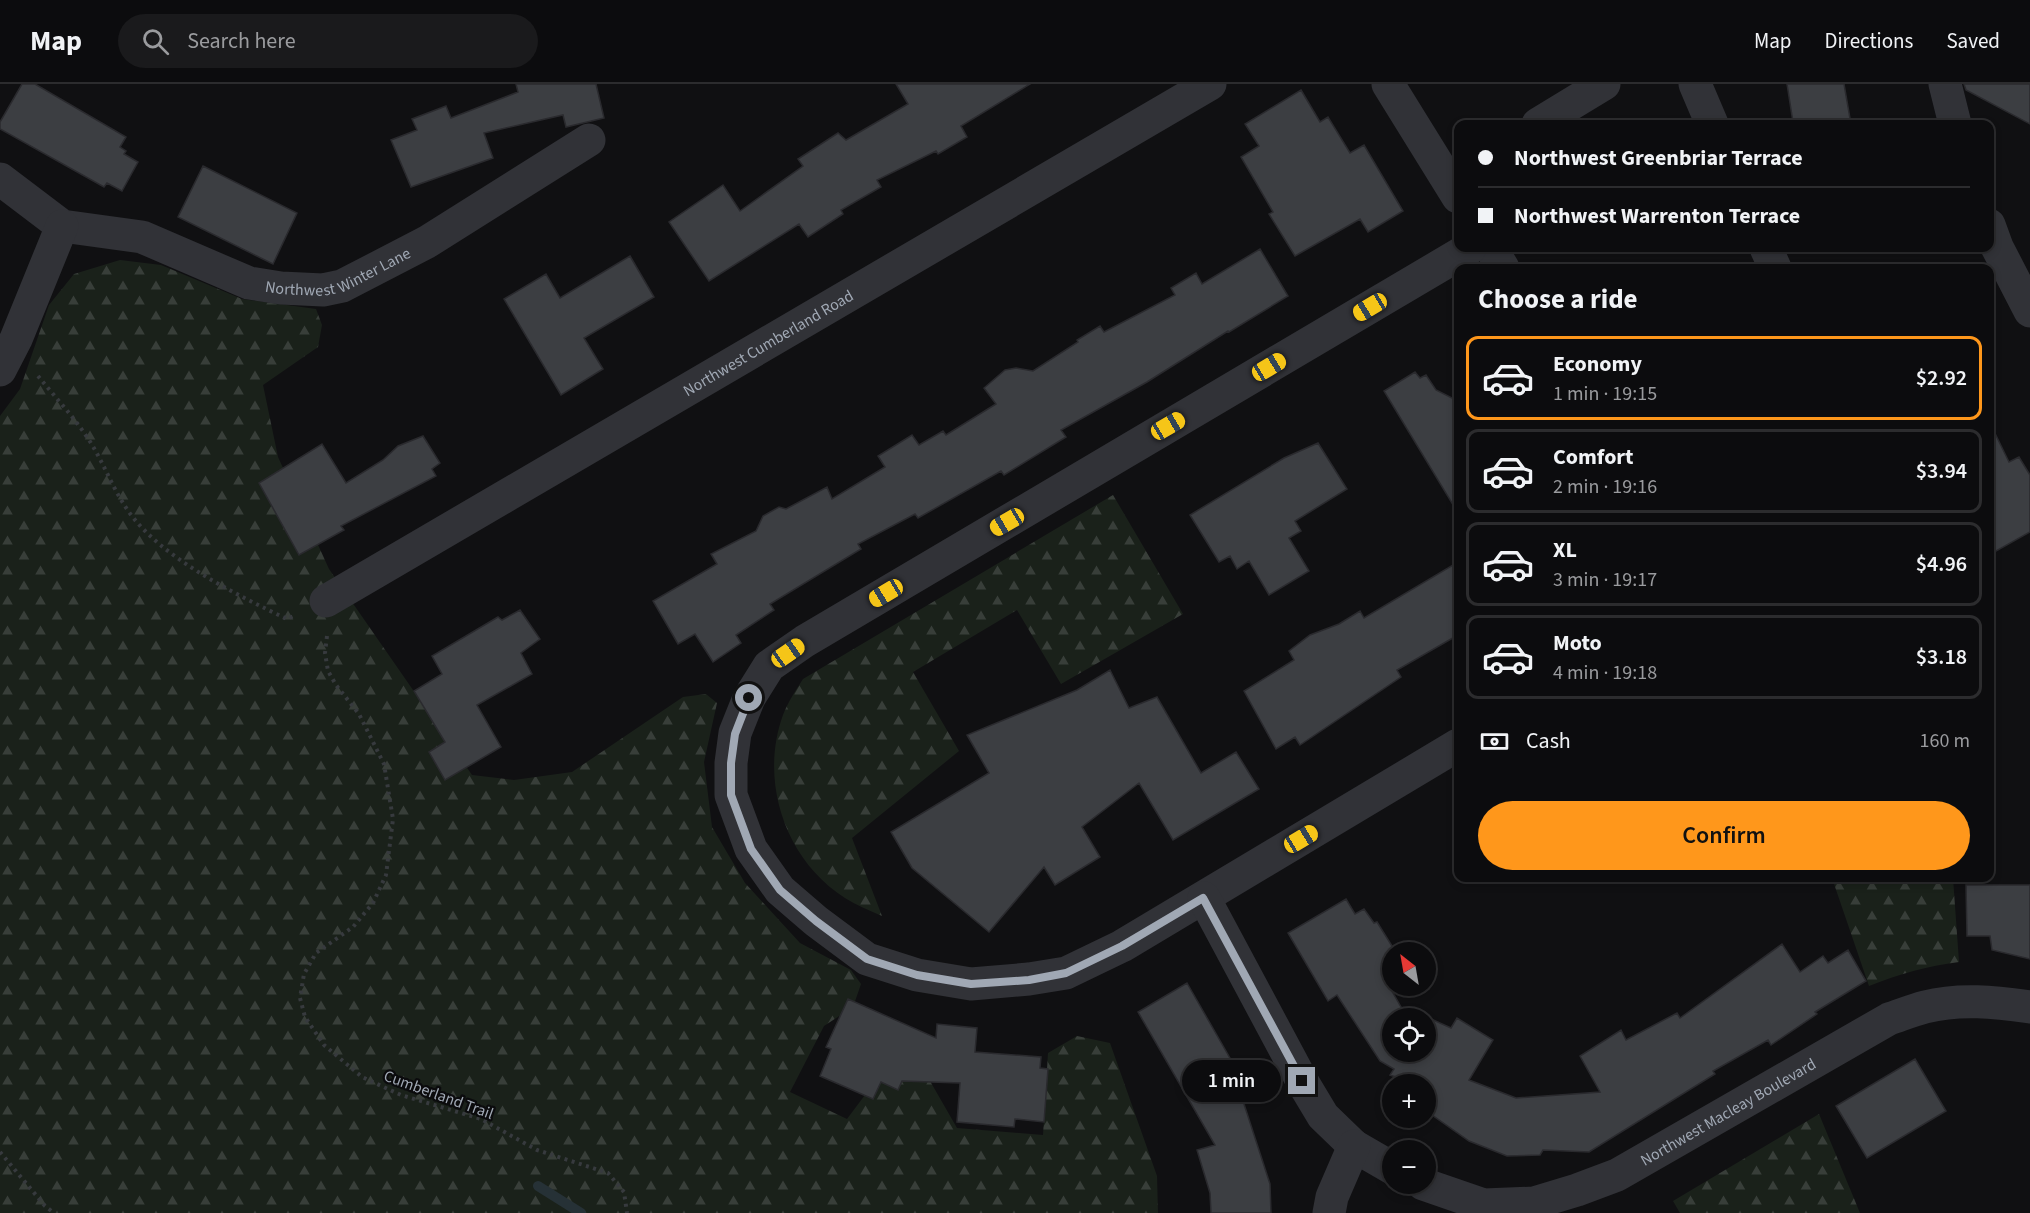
<!DOCTYPE html>
<html lang="en">
<head>
<meta charset="utf-8">
<style>
  body { margin:0; font-family:"Source Sans 3",sans-serif; background:#1a1a1c; color:#f1f3f6; height:100vh; display:flex; flex-direction:column; font-size:22px; white-space:nowrap }
  * { box-sizing:border-box; margin:0 }
  p { font-size:20px; color:#9a9b9e }
  .icon { flex:none; width:33px; height:33px; fill:none; stroke:currentColor; stroke-width:2; stroke-linecap:round; stroke-linejoin:round }
  .map { position:relative; flex:1; overflow:hidden }
  .sheet { position:absolute; left:1454px; top:180px; width:540px; height:618px; display:flex; flex-direction:column; background:#0c0c0e; border-radius:12px; box-shadow:0 3px 9px #0003,0 0 0 2px #2c2c2e }
  .sheet>* { flex:none }
  .top-card { position:absolute; left:1454px; top:36px; width:540px; height:132px; border-radius:12px; box-shadow:0 3px 9px #0003,0 0 0 2px #2c2c2e; display:grid; align-content:center; height:132px; padding:0 24px; background:#0c0c0e }
  .needle { width:39px; rotate:329deg }
  .controls { position:absolute; left:1382px; top:858px; display:grid; gap:12px }
  .controls a { display:grid; place-items:center; width:54px; height:54px; border-radius:50%; background:#0c0c0e; box-shadow:0 3px 9px #0003,0 0 0 2px #2c2c2e; font-size:30px }
  .end { position:absolute; width:27px; height:27px; margin:-14px; border:8px solid #a0a8b4; background:#111; box-shadow:0 0 0 3px #111 }
  .from { border-radius:50% }
  .bubble { position:absolute; height:42px; border-radius:21px; background:#0c0c0e; box-shadow:0 3px 9px #0003,0 0 0 2px #2c2c2e; font-size:20px; font-weight:600; line-height:42px; text-align:center }
  .car { position:absolute; width:18px; height:36px; margin:-18px -9px; border-radius:8px; box-shadow:0 0 4px 2px #0007; background:linear-gradient(#f5c518 24%,#345 0 40%,#f5c518 0 76%,#345 0 86%,#f5c518 0) }
  .top-card b { display:flex; align-items:center; gap:21px; height:57px; font-size:22px }
  .top-card b+b { border-top:2px solid #2c2c2e }
  .top-card i { width:15px; height:15px; background:#f1f3f6 }
  ul { padding:0; list-style:none }
  li { display:flex; align-items:center; gap:18px; height:84px; margin:0 12px 9px; padding:0 12px; border:3px solid #2c2c2e; border-radius:12px }
  li div { flex:1 }
  li b { display:block; font-size:22px }
  li em { font-style:normal; font-weight:600 }
  li.current { border-color:#ff971b }
  li>.icon { width:54px; height:54px; stroke-width:1.5 }
  h2 { padding:0 24px; font-size:27px; line-height:72px }
  .pay { display:flex; align-items:center; gap:15px; height:66px; padding:0 24px; font-size:22px }
  .pay p { margin-inline-start:auto }
  .action { display:flex; gap:12px; margin-top:auto; padding:12px 24px }
  .action a { flex:1; height:69px; border-radius:36px; background:#ff971b; color:#111; font-size:24px; font-weight:600; line-height:69px; text-align:center }
  header { display:flex; align-items:center; gap:36px; box-sizing:border-box; height:84px; padding:0 30px; background:#0c0c0e; border-bottom:2px solid #2c2c2e }
  header strong { font-size:28px }
  nav { display:flex; gap:33px; margin-inline-start:auto; font-size:21px }
  .search { width:420px; height:54px; background:#1a1a1c; display:flex; align-items:center; gap:15px; box-sizing:border-box; padding:0 21px; border-radius:33px; color:#9a9b9e; font-size:22px }
  .map>svg:first-child { display:block }
  .forest { fill:url(#forest-firs) }
  .lines { fill:none; stroke-linecap:round; stroke-linejoin:round }
  .stream { stroke:#263136; stroke-width:10 }
  .building { fill:#3c3e42; stroke:#2a2a2e; stroke-width:1.5; fill-rule:evenodd }
  .path { stroke:#373a3e; stroke-width:4; stroke-dasharray:3 4.5; stroke-linecap:butt }
  .street { stroke:#313237; stroke-width:33 }
  .route { stroke:#a0a8b4; stroke-width:8 }
  .labels { text-anchor:middle; stroke-width:4.5; stroke-linejoin:round; paint-order:stroke }
  .street-label { font-size:16px; fill:#a0a8b4; stroke:#0b0b0d }
</style>
</head>
<body>
<header>
<strong>Map</strong>
<div class="search"><svg class="icon" aria-label="search" viewBox="0 0 24 24"><circle cx="10" cy="10" r="6"/><path d="M15 15l6 6"/></svg>Search here</div>
<nav><a>Map</a><a>Directions</a><a>Saved</a></nav>
</header>
<div class="map">
<svg width="2030" height="1129" viewBox="0 0 2030 1129">
  <defs>
    <pattern id="forest-firs" width="22" height="20" patternUnits="userSpaceOnUse" patternTransform="scale(1.5)"><rect width="22" height="20" fill="#1a211a"/><path d="M5 1l3.5 6h-7zM16 11l3.5 6h-7z" fill="#383e39"/></pattern>
  </defs>
  <rect width="100%" height="100%" fill="#101012"/>
  <!-- forest -->
  <path class="forest" d="M120,176l41,5 81,34 74,10 6,16 -4,22 -55,38 15,72 51,112 143,206 42,5 58,-8 111,-75 23,-3 11,9 -13,59 8,65 33,56 55,60 51,27 10,14 -8,23 -29,19 -34,66 57,27 33,-44 50,6 27,47 86,7 5,-82 29,-17 33,7 47,133 1,37h-1158v-797l20,-27 29,-84 25,-31z
    M1113,411l70,119 -122,70 -44,-74 -104,62 46,79 -107,87 30,78c-13,-6 -26,-11 -37,-18 -60,-38 -86,-117 -62,-183 5,-13 13,-25 20,-36z
    M1832,794h121l6,84c-32,4 -60,12 -90,24z
    M1819,1030l41,99h-180l-7,-12z"/>
  <g class="lines">
    <!-- stream -->
    <path class="stream" d="M538,1102l43,27"/>
  </g>
  <!-- building -->
  <path class="building" d="M22,0h13l91,53 -6,10 6,4 -2,3 14,8 -16,29 -15,-8 -3,4 -104,-58v-7z
    M516,0h80l8,34 -38,9 -3,-12 -79,18 9,25 -82,29 -20,-47 26,-10 -5,-11 34,-13 5,12 67,-26z
    M896,0h134l-69,42 6,11 -29,17 -2,-3 -59,29 4,7 -40,23 2,4 -35,23 -9,-13 -90,57 -40,-59 54,-37 17,26 63,-45 -5,-7 40,-26 8,7 62,-36z
    M1787,0h57l7,40h-46l-1,-4 -11,2z
    M1964,0h66v40l-64,-34z
    M1301,6l19,32 8,-5 22,36 14,-8 39,66 -35,21 -8,-13 -65,37 -26,-42 4,-2 -32,-55 18,-11 -14,-22z
    M203,82l94,47 -24,51 -95,-47z
    M1260,165l28,47 -59,36 -1,-1 -81,51 -86,48 5,7 -62,38 -3,-4 -83,47 -3,-4 -57,30 3,5 -91,55 4,6 -38,25 5,8 -28,19 -18,-28 -17,10 -25,-43 64,-37 -6,-10 45,-23 7,-15 16,-9 7,2 41,-22 5,12 53,-32 -7,-11 34,-21 7,10 24,-14 3,4 50,-31 -12,-16 21,-18 11,-2 17,3 45,-29 -1,-2 23,-14 4,6 71,-37 -4,-7 25,-15 6,11z
    M630,172l24,41 -70,41 19,31 -42,26 -57,-96 42,-25 14,24z
    M1415,288l5,6 6,-3 10,15 22,11v112l-74,-122z
    M1989,337l20,41 10,-5 11,18v57l-41,23z
    M423,352l17,27 -8,6 4,7 -95,50 3,4 -45,25 -40,-72 63,-39 24,39 37,-23 15,-14z
    M1318,359l29,46 -52,32 6,10 -12,7 20,33 -40,24 -20,-34 -12,8 -7,-13 -11,6 -29,-47 94,-57z
    M1458,478v73l-61,35 4,7 -101,68 -5,-8 -19,12 -32,-58 50,-31 -5,-9 21,-16 29,-11 21,-13 4,7z
    M520,526l20,29 -19,14 11,21 -55,31 24,42 -56,33 -16,-28 16,-10 -31,-51 28,-17 -10,-18 66,-39 4,3z
    M1110,586l19,38 28,-11 44,76 35,-21 23,37 -86,51 -34,-57 -57,44 18,30 -45,28 -11,-18 -55,65 -77,-64 -21,-36 98,-59 -22,-38 110,-45z
    M1966,801h64v74l-38,-9 -2,-14h-23z
    M1346,815l9,15 9,-5 10,14 3,-1 15,24v45l13,23h15l31,14 6,-10 36,22 -24,40 47,18 84,-6 -20,-36 41,-26 5,10 51,-27 3,5 102,-74 18,28 23,-16 5,7 20,-13 18,31 -51,31 2,2 -46,31 -3,-5 -55,31 2,3 -126,78 -46,-2 -3,5 -33,1 -38,-15 -44,-31v-26h-10l-25,-9 4,-6 -14,-8 -43,-66 -9,6 -40,-68zM1392,934h33v34h-33z
    M1187,899l47,82 4,-2 19,33 -13,8 26,80 1,29h-60l-1,-20 -13,-43 18,-5 -77,-133z
    M848,915l88,39 1,-14 40,4 -2,24 66,5 -1,11 8,1 -4,53 -29,-3 -1,8 -57,-5 3,-39 -58,-2 -4,9 -17,-8 -8,17 -53,-23 11,-27 -5,-2z
    M1915,975l31,52 -79,47 -31,-52z"/>
  <g class="lines">
    <!-- path -->
    <path class="path" d="M38,292c17,21 36,41 51,64 15,23 24,50 40,72 32,46 108,83 158,107l9,-4
      M327,552l-2,17 3,18 8,14 23,29 25,50 9,55 -7,56 -13,28 -20,24 -37,26 -12,21 -4,24 5,19 19,28 38,32 39,18 80,24 56,31 71,23 16,19 3,21
      M0,1068l45,54 9,7"/>
    <!-- street -->
    <g class="street">
      <path d="M1388,0l70,113"/>
      <path d="M1695,0l17,40"/>
      <path d="M1945,0l10,40"/>
      <path d="M1538,40l66,-40"/>
      <path id="s1" d="M0,95l62,47 80,11 107,46 32,5 42,2 19,-4 85,-44 162,-102"/>
      <path d="M1989,141l8,22 33,64"/>
      <path d="M1491,164l12,20"/>
      <path d="M1766,164l9,20"/>
      <path d="M0,286l16,-31 46,-113"/>
      <path id="s2" d="M326,517l884,-517"/>
      <path d="M1458,661l-336,201 -56,27 -37,6 -58,5 -54,-9 -50,-16 -51,-38 -36,-31 -29,-41 -20,-54v-32l4,-30 14,-35 20,-32 36,-25 665,-393"/>
      <path d="M1204,814l98,183 21,35 31,30 38,22"/>
      <path id="s3" d="M1423,1100l61,21 50,-2 43,-13 40,-15 272,-156c12,-4 24,-9 36,-12 35,-9 70,-5 105,0"/>
      <path d="M1329,1129l3,-16 22,-51"/>
    </g>
  </g>
  <g class="lines">
    <!-- route -->
    <path class="route" d="M749,614l-14,36 -4,29v32l20,54 29,41 36,31 51,38 50,16 54,9 58,-4 37,-7 56,-27 81,-48 99,183"/>
  </g>
  <g class="labels">
    <!-- street labels -->
    <g class="street-label">
      <text dy="6" stroke="none"><textPath href="#s1" startOffset="368">Northwest Winter Lane</textPath></text>
      <text dy="6" stroke="none"><textPath href="#s2" startOffset="512">Northwest Cumberland Road</textPath></text>
      <text transform="translate(439 1010) rotate(20)" y="6">Cumberland Trail</text>
      <text dy="6" stroke="none"><textPath href="#s3" startOffset="330">Northwest Macleay Boulevard</textPath></text>
    </g>
  </g>
</svg>
<div class="controls">
<a><svg class="needle" viewBox="-14 -14 28 28"><path d="M0-13l5 13h-10z" fill="#e53935"/><path d="M0 13l5-13h-10z" fill="#9a9b9e"/></svg></a>
<a><svg class="icon" aria-label="locate" viewBox="0 0 24 24"><circle cx="12" cy="12" r="6"/><path d="M12 2v4M12 18v4M2 12h4M18 12h4"/></svg></a>
<a>+</a>
<a>−</a>
</div>
<i class="end from" style="left:749px;top:614px"></i>
<i class="end" style="left:1302px;top:997px"></i>
<div class="bubble" style="left:1182px;top:976px;width:99px">1 min</div>
<i class="car" style="left:1370px;top:223px;rotate:239deg"></i>
<i class="car" style="left:1269px;top:283px;rotate:59deg"></i>
<i class="car" style="left:1168px;top:342px;rotate:60deg"></i>
<i class="car" style="left:1007px;top:438px;rotate:240deg"></i>
<i class="car" style="left:886px;top:509px;rotate:239deg"></i>
<i class="car" style="left:788px;top:569px;rotate:55deg"></i>
<i class="car" style="left:1301px;top:755px;rotate:59deg"></i>
<div class="top-card">
<b><i class="from"></i>Northwest Greenbriar Terrace</b>
<b><i></i>Northwest Warrenton Terrace</b>
</div>
<section class="sheet">
<h2>Choose a ride</h2>
<ul>
<li class="current"><svg class="icon" aria-label="car" viewBox="0 0 24 24"><path d="M5 17H2v-5l4-1 3-4h7l3 4 3 1v5h-3M9 17h6M6 11h13"/><circle cx="7" cy="17" r="2"/><circle cx="17" cy="17" r="2"/></svg><div><b>Economy</b><p>1 min · 19:15</p></div><em>$2.92</em></li>
<li><svg class="icon" aria-label="car" viewBox="0 0 24 24"><path d="M5 17H2v-5l4-1 3-4h7l3 4 3 1v5h-3M9 17h6M6 11h13"/><circle cx="7" cy="17" r="2"/><circle cx="17" cy="17" r="2"/></svg><div><b>Comfort</b><p>2 min · 19:16</p></div><em>$3.94</em></li>
<li><svg class="icon" aria-label="car" viewBox="0 0 24 24"><path d="M5 17H2v-5l4-1 3-4h7l3 4 3 1v5h-3M9 17h6M6 11h13"/><circle cx="7" cy="17" r="2"/><circle cx="17" cy="17" r="2"/></svg><div><b>XL</b><p>3 min · 19:17</p></div><em>$4.96</em></li>
<li><svg class="icon" aria-label="car" viewBox="0 0 24 24"><path d="M5 17H2v-5l4-1 3-4h7l3 4 3 1v5h-3M9 17h6M6 11h13"/><circle cx="7" cy="17" r="2"/><circle cx="17" cy="17" r="2"/></svg><div><b>Moto</b><p>4 min · 19:18</p></div><em>$3.18</em></li>
</ul>
<div class="pay"><svg class="icon" aria-label="cash" viewBox="0 0 24 24"><path d="M3 7h18v10H3z"/><circle cx="12" cy="12" r="2"/></svg>Cash<p>160 m</p></div>
<div class="action"><a>Confirm</a></div>
</section>
</div>
</body>
</html>
